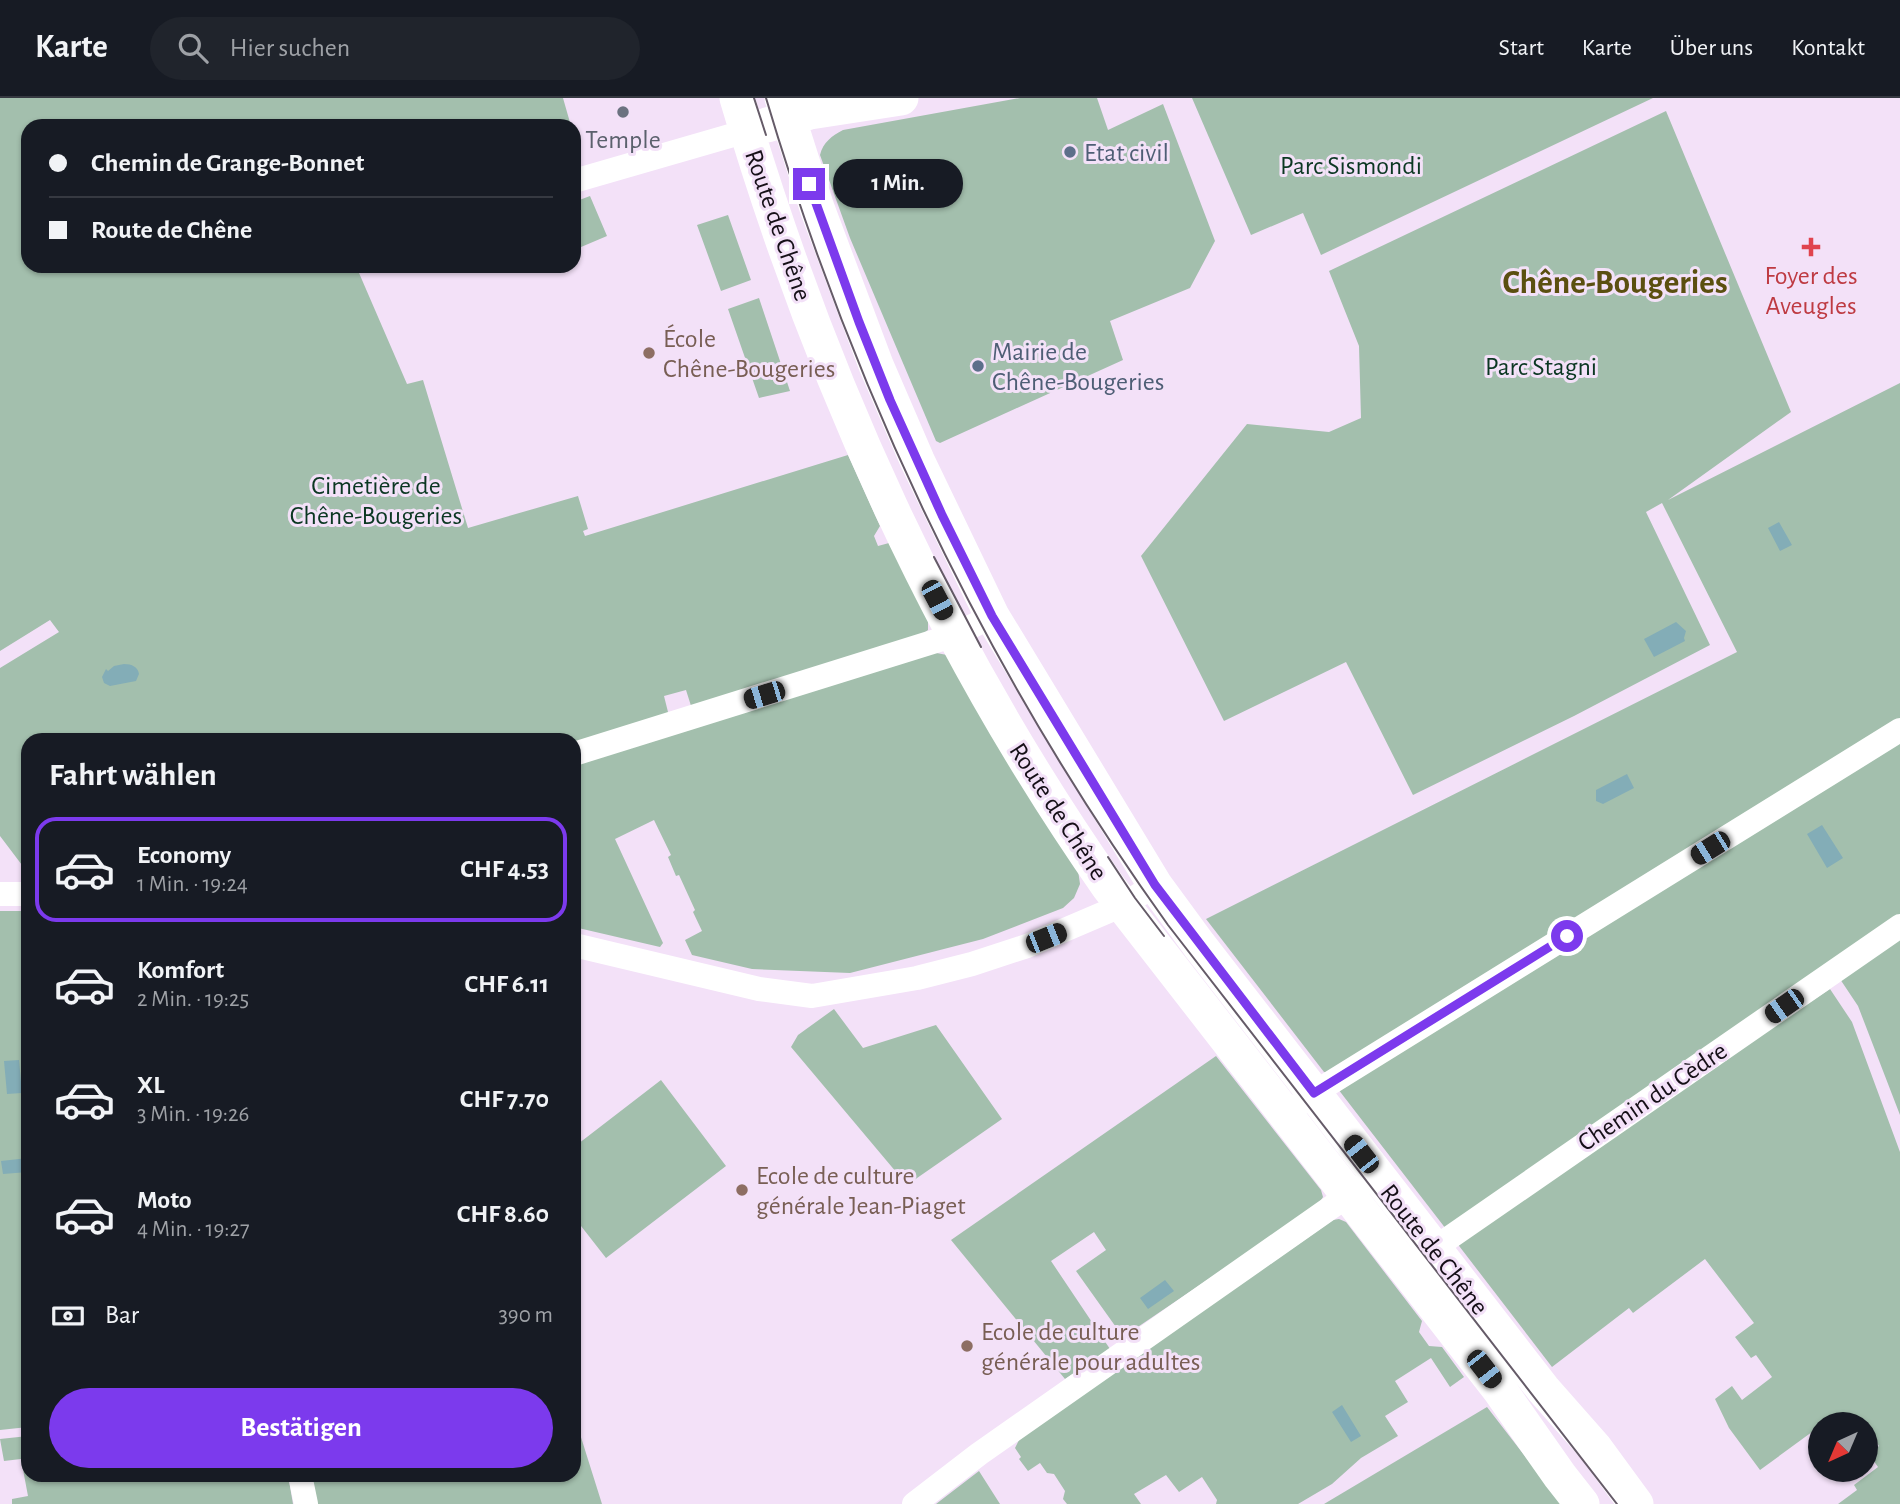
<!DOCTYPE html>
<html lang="de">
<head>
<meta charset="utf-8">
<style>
  body { margin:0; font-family:"Alegreya Sans",sans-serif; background:#20242c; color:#f1f3f6; height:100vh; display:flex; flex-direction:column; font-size:26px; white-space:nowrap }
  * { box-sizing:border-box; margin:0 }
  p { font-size:23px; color:#9ea1a6 }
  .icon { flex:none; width:38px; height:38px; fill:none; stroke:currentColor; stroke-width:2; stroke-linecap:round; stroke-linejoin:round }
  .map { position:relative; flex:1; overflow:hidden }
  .details { position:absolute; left:21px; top:635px; width:560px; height:749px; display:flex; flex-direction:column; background:#171b24; border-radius:21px; box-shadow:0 2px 5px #0004 }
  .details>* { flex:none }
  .guide { position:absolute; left:21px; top:21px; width:560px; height:154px; border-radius:21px; box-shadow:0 2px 5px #0004; display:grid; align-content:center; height:154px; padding:0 28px; background:#171b24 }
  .needle { width:46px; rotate:224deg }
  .controls { position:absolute; left:1808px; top:1314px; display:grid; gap:14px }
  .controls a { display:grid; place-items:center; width:70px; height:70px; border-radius:50%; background:#171b24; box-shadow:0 2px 5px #0004; font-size:35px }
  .end { position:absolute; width:32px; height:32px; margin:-16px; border:9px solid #7c3aed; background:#fff; box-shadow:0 0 0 4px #fff }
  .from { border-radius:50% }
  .bubble { position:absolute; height:49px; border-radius:24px; background:#171b24; box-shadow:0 2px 5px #0004; font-size:23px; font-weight:700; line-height:49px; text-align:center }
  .car { position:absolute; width:21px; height:42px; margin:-21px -10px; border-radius:9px; box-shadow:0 0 5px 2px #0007; background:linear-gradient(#222 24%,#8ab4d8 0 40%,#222 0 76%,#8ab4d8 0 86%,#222 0) }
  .guide b { display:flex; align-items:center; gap:24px; height:66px; font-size:26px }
  .guide b+b { border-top:2px solid #363941 }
  .guide i { width:18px; height:18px; background:#f1f3f6 }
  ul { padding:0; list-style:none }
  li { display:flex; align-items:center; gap:21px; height:105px; margin:0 14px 10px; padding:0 14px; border:4px solid transparent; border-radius:21px }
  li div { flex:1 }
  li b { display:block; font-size:26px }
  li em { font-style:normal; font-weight:700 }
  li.on { border-color:#7c3aed }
  li>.icon { width:63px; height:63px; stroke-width:1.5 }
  h2 { padding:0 28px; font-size:32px; line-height:84px }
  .pay { display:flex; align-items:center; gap:18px; height:77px; padding:0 28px; font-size:26px }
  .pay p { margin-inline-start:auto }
  .primary-button { display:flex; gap:14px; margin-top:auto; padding:14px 28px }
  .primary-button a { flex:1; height:80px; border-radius:42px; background:#7c3aed; color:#fff; font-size:28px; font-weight:700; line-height:80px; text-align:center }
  header { display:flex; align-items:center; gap:42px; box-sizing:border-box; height:98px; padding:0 35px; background:#171b24; border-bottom:2px solid #363941 }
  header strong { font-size:33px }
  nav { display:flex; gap:38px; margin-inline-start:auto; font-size:24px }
  .search { width:490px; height:63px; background:#20242c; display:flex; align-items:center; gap:18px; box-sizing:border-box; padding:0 24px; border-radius:38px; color:#9ea1a6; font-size:26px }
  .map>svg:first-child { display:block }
  .green { fill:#a3bfad }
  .water { fill:#83adb7 }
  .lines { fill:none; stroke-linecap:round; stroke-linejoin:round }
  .minor { stroke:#fff; stroke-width:24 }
  .secondary { stroke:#fff; stroke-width:35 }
  .tram { stroke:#655b68; stroke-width:2 }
  .route { stroke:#7c3aed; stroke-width:9 }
  .worship-dot { fill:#6b7280; stroke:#f3e1f8; stroke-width:2.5 }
  .service-dot { fill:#5c6f8a; stroke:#f3e1f8; stroke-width:2.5 }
  .health-dot { fill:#e0444e; stroke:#f3e1f8; stroke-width:2.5 }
  .education-dot { fill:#8d6e63; stroke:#f3e1f8; stroke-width:2.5 }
  .labels { text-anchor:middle; stroke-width:6; stroke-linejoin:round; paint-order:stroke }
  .worship-label { font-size:26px; fill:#5b616d; stroke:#f3e1f8 }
  .service-label { font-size:26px; fill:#4e5e75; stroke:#f3e1f8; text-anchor:start }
  .park-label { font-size:26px; fill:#0b3722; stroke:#f3e1f8 }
  .street-label { font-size:26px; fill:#150f17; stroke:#f3e1f8 }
  .health-label { font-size:26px; fill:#be3a42; stroke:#f3e1f8 }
  .education-label { font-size:26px; fill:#785e54; stroke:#f3e1f8; text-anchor:start }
  .district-label { font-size:33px; font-weight:bold; fill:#5b4f10; stroke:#f3e1f8 }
</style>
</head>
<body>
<header>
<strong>Karte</strong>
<div class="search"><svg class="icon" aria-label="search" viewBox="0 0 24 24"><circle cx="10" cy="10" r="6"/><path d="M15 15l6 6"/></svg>Hier suchen</div>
<nav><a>Start</a><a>Karte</a><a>Über uns</a><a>Kontakt</a></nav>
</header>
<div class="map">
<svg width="1900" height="1406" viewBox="0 0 1900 1406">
  <rect width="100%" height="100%" fill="#f3e1f8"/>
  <!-- green -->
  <path class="green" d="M0,0h563l8,28h-543v140h328l51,118 16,-4 45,148 110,-32 10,33 -5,2 2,5 263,-81 32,71 -6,10 4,10 11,-3 39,76v11l-7,5 -229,74 -6,-19 -22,6 5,20 -95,30v-6h-546v133l-28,-37v-168l59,-36 -9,-12 -50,31z
    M1020,0h77l11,32 55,-26 52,137 -25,47 -80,33 13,39 -183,83 -4,-2 -86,-203 -30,-83c3,-13 12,-19 23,-25z
    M1192,0h461l-332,157 -18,-42 -52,22z
    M1666,13l125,301 -123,88 232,-117v337l-570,353 -6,-1 -118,-153 531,-267 -75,-149 -16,9 64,133 -136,71 -161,79 -67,-133 -122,59 -83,-165 106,-132 82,8 32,-14 -2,-72 -30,-75z
    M590,98l17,40 -33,14v-48z
    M728,117l23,65 -30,11 -24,-66z
    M759,200l31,93 -31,7 -31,-89z
    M926,553l21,4 131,215 2,14 -6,14 -11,10 -80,31 -133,34 -98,-4 -60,-14 -7,-15 17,-9 -9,-19 2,-2 -16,-35 -3,1 -8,-19 3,-2 -17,-35 -39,19 48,104 -3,4 -86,-20v-163z
    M1900,643v178l-454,310 -108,-140z
    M0,813h28v516l-28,3z
    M1900,834v183l-42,-109 -20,-30z
    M1830,891l22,33 48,130v352h-62l19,-14 -3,-5 24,-18 -9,-13 10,-8 -13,-18v-4h-3l-7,-9 -11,8 -7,-10 -78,57 -31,-42 -14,-29 17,-13 10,14 30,-23 -16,-22 -5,3 -16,-21 19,-14 -49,-64 -72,54 -4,-5 -77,59 -99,-129z
    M834,911l29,39 73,-23 66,94 -95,66 -116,-138 7,-12z
    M1216,958l105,134 2,7 -5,8 -195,132 -47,-66 30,-21 -12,-18 -43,29 59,88 -45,30 -114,-139z
    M661,982l65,86 -120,92 -32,-41v-70z
    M1339,1121l7,3 76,99 -3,11 10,14 13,1 22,30 -14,10 -19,-29 -36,23 13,21 -23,14 13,20 -37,22 -29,26 -34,20h-82l1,-4 -15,-23 -23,15 -13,-17 -32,19 7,10h-74l-4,-5 2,-8 -11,-17 -7,-1 -7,-10 -12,8 -9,-12 2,-2 -6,-9 5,-10 313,-218z
    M1487,1309l75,97h-238z
    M574,1317l28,89h-289l-5,-29h266z
    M28,1338v39h260l5,29h-281v-5l16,-3 -7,-37 -17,2 -4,-22z
    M979,1373l21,33h-64z"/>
  <!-- water -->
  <path class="water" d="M1779,424l13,23 -12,6 -12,-23z
    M1676,524l10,9 -2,7 1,3 -31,16 -10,-18z
    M124,566c8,0 14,3 15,10l-3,7 -26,5 -6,-3 -2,-6 4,-8 2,2 6,-5z
    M1627,676l7,14 -31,16 -7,-3v-11z
    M1822,727l21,33 -16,10 -20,-34z
    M19,962l3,33 -15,1 -3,-33z
    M28,1060v14l-25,2 -2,-13z
    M1165,1182l9,11 -26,18 -8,-11z
    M1342,1307l19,31 -10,6 -19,-30z"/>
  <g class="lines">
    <!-- minor -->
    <path class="minor" d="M574,83l173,-50
      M574,656l381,-119 37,-19
      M0,796h28
      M574,847l185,44 53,7 105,-18 55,-14 55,-18 96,-41 32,-20
      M1301,1005l26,-18 573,-355
      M1423,1158l477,-330
      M300,1377l6,29
      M914,1406l65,-50 381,-267"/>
    <!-- secondary -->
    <path class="secondary" d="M737,0c82,279 204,549 371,788l391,503 61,87 22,28
      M782,0l35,110 59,157 41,95 75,156 163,269 44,60 344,444 52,59 41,56
      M767,27l43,-13 91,-14"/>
    <!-- tram -->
    <path class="tram" d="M754,0l12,37
      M766,0c88,296 222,576 402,827l449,579
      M934,459l47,90
      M1108,759l27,41 29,38"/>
  </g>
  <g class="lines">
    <!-- route -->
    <path class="route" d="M809,86l50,138 31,78 52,115 50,101 163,269 159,208 253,-157"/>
  </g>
  <!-- markers -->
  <circle class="worship-dot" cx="623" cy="14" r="7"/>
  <g class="service-dot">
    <circle cx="1070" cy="54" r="7"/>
    <circle cx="978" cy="268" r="7"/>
  </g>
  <path class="health-dot" d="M1807.5 138.5h7v7h7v7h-7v7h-7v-7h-7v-7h7z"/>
  <g class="education-dot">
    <circle cx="649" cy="255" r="7"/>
    <circle cx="742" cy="1092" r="7"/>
    <circle cx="967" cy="1248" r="7"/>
  </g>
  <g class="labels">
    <!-- worship labels -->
    <g class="worship-label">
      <text x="623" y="50">Temple</text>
    </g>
    <!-- service labels -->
    <g class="service-label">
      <text x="1084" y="63">Etat civil</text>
      <text x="992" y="262">Mairie de<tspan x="992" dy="30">Chêne-Bougeries</tspan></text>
    </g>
    <!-- park labels -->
    <g class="park-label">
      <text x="1351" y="76">Parc Sismondi</text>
      <text x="1541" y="277">Parc Stagni</text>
      <text x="376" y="396">Cimetière de<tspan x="376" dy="30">Chêne-Bougeries</tspan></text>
    </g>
    <!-- street labels -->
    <g class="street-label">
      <text transform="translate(779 127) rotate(71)" y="9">Route de Chêne</text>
      <text transform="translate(1059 713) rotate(57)" y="9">Route de Chêne</text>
      <text transform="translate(1652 998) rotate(-34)" y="9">Chemin du Cèdre</text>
      <text transform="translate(1435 1151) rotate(52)" y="9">Route de Chêne</text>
    </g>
    <!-- health labels -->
    <g class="health-label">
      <text x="1811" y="186">Foyer des<tspan x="1811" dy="30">Aveugles</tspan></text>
    </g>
    <!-- education labels -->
    <g class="education-label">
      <text x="663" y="249">École<tspan x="663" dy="30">Chêne-Bougeries</tspan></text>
      <text x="756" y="1086">Ecole de culture<tspan x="756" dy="30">générale Jean-Piaget</tspan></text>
      <text x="981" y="1242">Ecole de culture<tspan x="981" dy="30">générale pour adultes</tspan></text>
    </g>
    <!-- district labels -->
    <g class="district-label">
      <text x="1615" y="195">Chêne-Bougeries</text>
    </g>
  </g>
</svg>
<div class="controls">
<a><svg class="needle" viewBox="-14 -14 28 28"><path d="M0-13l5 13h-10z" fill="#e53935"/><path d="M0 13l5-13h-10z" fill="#9ea1a6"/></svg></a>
</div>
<i class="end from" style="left:1567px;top:838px"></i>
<i class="end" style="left:809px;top:86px"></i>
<div class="bubble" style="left:833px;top:61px;width:130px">1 Min.</div>
<i class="car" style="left:937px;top:502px;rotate:152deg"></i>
<i class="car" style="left:764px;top:597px;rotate:253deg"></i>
<i class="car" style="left:1710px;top:750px;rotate:238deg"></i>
<i class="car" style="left:1046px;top:840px;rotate:68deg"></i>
<i class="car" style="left:1784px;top:908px;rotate:235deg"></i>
<i class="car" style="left:1361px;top:1056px;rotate:322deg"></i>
<i class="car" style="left:1484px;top:1271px;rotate:142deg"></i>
<div class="guide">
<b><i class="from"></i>Chemin de Grange-Bonnet</b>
<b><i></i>Route de Chêne</b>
</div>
<section class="details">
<h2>Fahrt wählen</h2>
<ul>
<li class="on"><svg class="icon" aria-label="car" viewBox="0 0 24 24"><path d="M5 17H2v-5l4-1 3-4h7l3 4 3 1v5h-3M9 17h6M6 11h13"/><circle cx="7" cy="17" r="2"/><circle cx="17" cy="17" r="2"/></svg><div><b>Economy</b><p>1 Min. · 19:24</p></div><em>CHF 4.53</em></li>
<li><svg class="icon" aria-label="car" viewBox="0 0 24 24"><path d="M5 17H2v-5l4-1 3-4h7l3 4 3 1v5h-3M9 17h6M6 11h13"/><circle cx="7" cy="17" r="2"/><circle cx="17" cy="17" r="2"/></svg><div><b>Komfort</b><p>2 Min. · 19:25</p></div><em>CHF 6.11</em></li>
<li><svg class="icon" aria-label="car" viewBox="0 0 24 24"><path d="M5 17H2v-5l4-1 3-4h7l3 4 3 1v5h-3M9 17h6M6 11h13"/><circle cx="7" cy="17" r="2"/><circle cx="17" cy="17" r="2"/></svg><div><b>XL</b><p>3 Min. · 19:26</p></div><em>CHF 7.70</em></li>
<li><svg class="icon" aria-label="car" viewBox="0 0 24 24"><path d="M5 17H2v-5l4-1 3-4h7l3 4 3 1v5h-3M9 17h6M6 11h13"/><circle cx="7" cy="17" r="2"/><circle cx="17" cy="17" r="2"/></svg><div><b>Moto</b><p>4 Min. · 19:27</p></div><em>CHF 8.60</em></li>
</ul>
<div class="pay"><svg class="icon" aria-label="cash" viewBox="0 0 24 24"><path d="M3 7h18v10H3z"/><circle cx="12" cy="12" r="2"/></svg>Bar<p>390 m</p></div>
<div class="primary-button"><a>Bestätigen</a></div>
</section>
</div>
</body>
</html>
